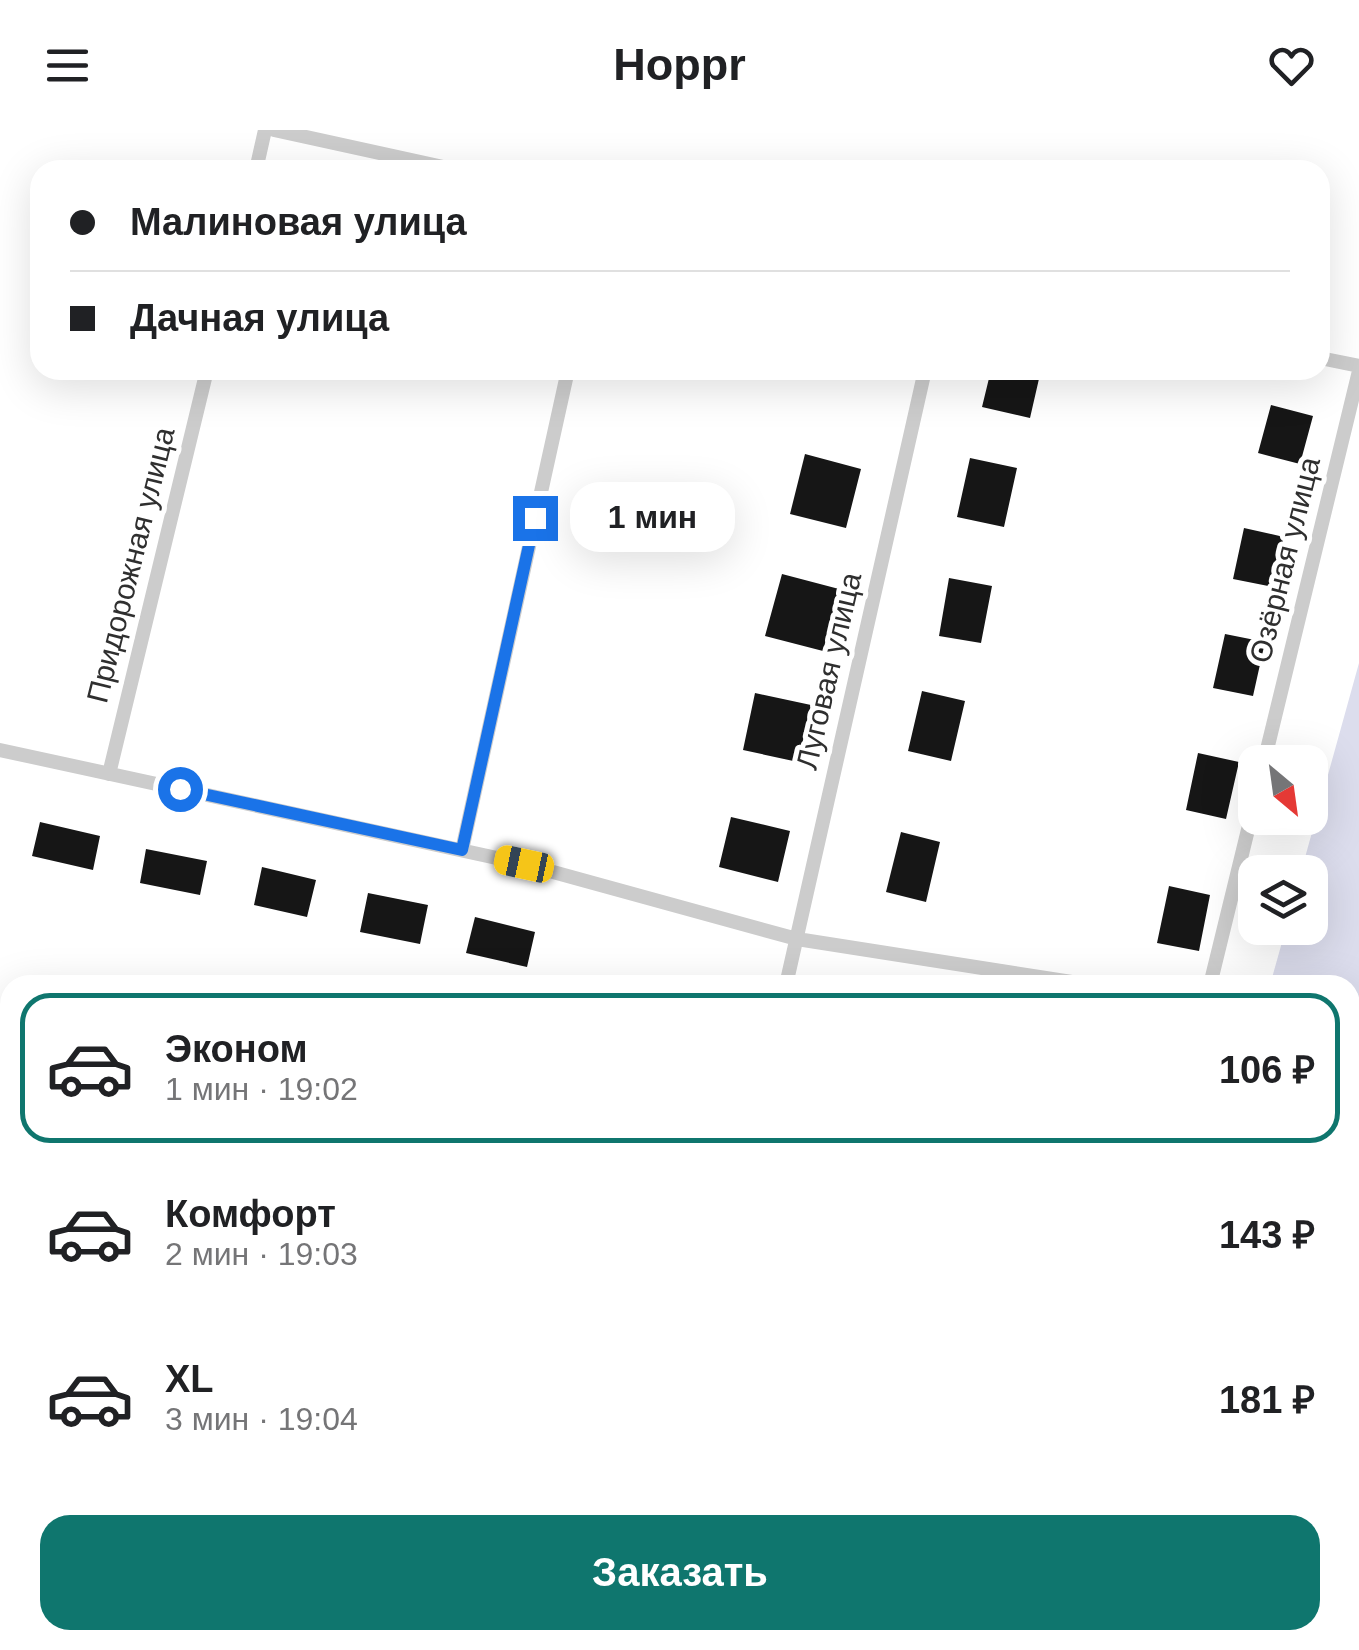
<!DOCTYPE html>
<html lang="ru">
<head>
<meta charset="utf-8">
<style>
  body { margin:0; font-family:Arial,sans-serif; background:#f2f2f2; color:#202124; height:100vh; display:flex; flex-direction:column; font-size:38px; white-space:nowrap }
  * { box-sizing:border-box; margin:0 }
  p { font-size:32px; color:#757577 }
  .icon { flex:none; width:55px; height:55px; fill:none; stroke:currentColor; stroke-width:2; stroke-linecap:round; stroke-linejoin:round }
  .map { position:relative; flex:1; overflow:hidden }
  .sheet { position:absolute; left:0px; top:845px; width:1360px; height:675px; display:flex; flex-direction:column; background:#fff; border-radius:30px 30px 0 0; box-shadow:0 10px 40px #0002 }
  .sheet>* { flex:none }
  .banner { position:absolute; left:30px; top:30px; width:1300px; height:220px; border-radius:30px; box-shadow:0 10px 40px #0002; display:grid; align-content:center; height:220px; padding:0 40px; background:#fff }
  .needle { width:65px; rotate:151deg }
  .fabs { position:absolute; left:1238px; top:615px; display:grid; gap:20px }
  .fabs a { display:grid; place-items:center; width:90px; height:90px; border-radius:20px; background:#fff; box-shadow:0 10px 40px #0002; font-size:50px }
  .end { position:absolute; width:45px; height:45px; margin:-22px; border:12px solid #1a73e8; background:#fff; box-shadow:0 0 0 5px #fff }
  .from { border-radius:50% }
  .bubble { position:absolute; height:70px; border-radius:30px; background:#fff; box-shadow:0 10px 40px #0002; font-size:32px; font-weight:700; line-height:70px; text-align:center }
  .car { position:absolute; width:30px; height:60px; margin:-30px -15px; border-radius:12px; box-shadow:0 0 8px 2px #0007; background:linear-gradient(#f5c518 24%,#345 0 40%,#f5c518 0 76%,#345 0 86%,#f5c518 0) }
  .banner b { display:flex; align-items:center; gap:35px; height:95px; font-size:38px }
  .banner b+b { border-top:2px solid #e0e0e0 }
  .banner i { width:25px; height:25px; background:#202124 }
  ul { padding:18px 0 0; list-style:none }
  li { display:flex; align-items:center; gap:30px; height:150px; margin:0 20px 15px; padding:0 20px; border:5px solid transparent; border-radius:30px }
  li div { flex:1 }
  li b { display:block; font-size:38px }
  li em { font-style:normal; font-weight:700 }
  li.selected { border-color:#0f766e }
  li>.icon { width:90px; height:90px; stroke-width:1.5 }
  .cta { display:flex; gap:20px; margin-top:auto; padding:20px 40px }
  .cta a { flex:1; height:115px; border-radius:30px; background:#0f766e; color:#fff; font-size:40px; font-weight:700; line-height:115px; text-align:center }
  header { display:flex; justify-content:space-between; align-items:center; height:130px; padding:0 40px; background:#fff; font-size:45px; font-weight:700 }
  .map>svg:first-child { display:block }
  .green { fill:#dcdded }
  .building { fill:#161616 }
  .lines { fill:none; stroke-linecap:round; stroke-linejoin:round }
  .lane { stroke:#ccc; stroke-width:14 }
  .route { stroke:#1a73e8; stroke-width:12 }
  .labels { text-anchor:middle; stroke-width:10; stroke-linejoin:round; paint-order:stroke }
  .street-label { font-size:30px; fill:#2f2f2f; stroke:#fff }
</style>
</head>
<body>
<header><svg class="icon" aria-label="menu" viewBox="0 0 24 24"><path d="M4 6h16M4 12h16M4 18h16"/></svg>Hoppr<svg class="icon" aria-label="heart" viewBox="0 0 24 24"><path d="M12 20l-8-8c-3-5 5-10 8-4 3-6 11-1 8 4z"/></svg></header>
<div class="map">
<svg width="1359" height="1520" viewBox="0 0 1359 1520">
  <rect width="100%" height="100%" fill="#fff"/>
  <!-- green -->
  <path class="green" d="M1359,533v987h-21l-25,-10h37v-655h-80l16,-57h24v-56h-9z
    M883,1510h208l4,10h-215z"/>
  <!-- building -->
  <path class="building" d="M991,240h50l-11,48 -48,-11z
    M1271,275l42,11 -13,48 -42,-11z
    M805,324l56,15 -15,59 -56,-14z
    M970,328l47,10 -13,59 -47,-10z
    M1244,398l40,9 -11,50 -40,-8z
    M782,444l57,15 -16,62 -58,-15z
    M949,448l43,8 -11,57 -42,-7z
    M1225,504l40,8 -12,54 -40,-8z
    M922,561l43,10 -14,60 -43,-10z
    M755,563l56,12 -13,57 -55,-12z
    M1198,623l41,9 -13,57 -40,-9z
    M731,687l59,14 -12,51 -59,-15z
    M40,692l60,14 -7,34 -61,-14z
    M901,702l39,10 -14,60 -40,-10z
    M146,719l61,12 -7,34 -60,-12z
    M262,737l54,13 -9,37 -53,-12z
    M1169,756l41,9 -11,56 -42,-8z
    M368,763l60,12 -8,39 -60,-12z
    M475,787l60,15 -8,35 -61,-14z
    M0,904l10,2v52l-10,-2z
    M0,1075l10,2 -8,43h-2z
    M43,1510h46l-2,10h-46z
    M166,1510h49l-2,10h-50z"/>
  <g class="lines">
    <!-- lane -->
    <path class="lane" d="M274,0l183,40
      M256,40l9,-40
      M1320,228l39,8
      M0,620l524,114 273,75 294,46
      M1264,632l95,-391
      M109,644l98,-404
      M462,720l106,-480
      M786,855l139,-615
      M1210,855l45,-184
      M0,1000l10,2
      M0,1397l10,2
      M502,1510l44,10
      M639,1520l2,-10"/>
  </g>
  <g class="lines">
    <!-- route -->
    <path class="route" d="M180,659l282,61 73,-332"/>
  </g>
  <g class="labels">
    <!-- street labels -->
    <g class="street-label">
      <text transform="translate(1285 430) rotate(-76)" y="10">Озёрная улица</text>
      <text transform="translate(131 435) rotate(-76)" y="10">Придорожная улица</text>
      <text transform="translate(829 541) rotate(-77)" y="10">Луговая улица</text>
    </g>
  </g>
</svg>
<div class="fabs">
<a><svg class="needle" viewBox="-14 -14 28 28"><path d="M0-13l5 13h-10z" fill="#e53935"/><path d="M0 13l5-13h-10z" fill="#757577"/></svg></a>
<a><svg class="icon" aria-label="layers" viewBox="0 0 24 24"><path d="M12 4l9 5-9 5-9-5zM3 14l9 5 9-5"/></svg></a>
</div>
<i class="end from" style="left:180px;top:659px"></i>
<i class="end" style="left:535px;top:388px"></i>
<div class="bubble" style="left:570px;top:352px;width:165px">1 мин</div>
<i class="car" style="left:524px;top:734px;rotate:282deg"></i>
<div class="banner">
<b><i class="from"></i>Малиновая улица</b>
<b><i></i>Дачная улица</b>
</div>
<section class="sheet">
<ul>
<li class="selected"><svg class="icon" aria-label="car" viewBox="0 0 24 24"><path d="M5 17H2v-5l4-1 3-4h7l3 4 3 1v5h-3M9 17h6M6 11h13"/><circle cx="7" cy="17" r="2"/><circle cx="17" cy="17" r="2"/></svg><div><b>Эконом</b><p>1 мин · 19:02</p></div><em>106 ₽</em></li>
<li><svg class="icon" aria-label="car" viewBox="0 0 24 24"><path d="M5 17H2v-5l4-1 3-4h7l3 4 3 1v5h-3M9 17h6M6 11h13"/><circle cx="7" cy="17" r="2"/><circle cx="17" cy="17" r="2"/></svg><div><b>Комфорт</b><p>2 мин · 19:03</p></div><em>143 ₽</em></li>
<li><svg class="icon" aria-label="car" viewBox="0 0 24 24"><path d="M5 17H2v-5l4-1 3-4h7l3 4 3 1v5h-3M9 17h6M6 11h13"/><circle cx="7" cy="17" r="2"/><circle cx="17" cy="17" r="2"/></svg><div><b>XL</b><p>3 мин · 19:04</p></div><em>181 ₽</em></li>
</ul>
<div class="cta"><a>Заказать</a></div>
</section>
</div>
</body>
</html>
